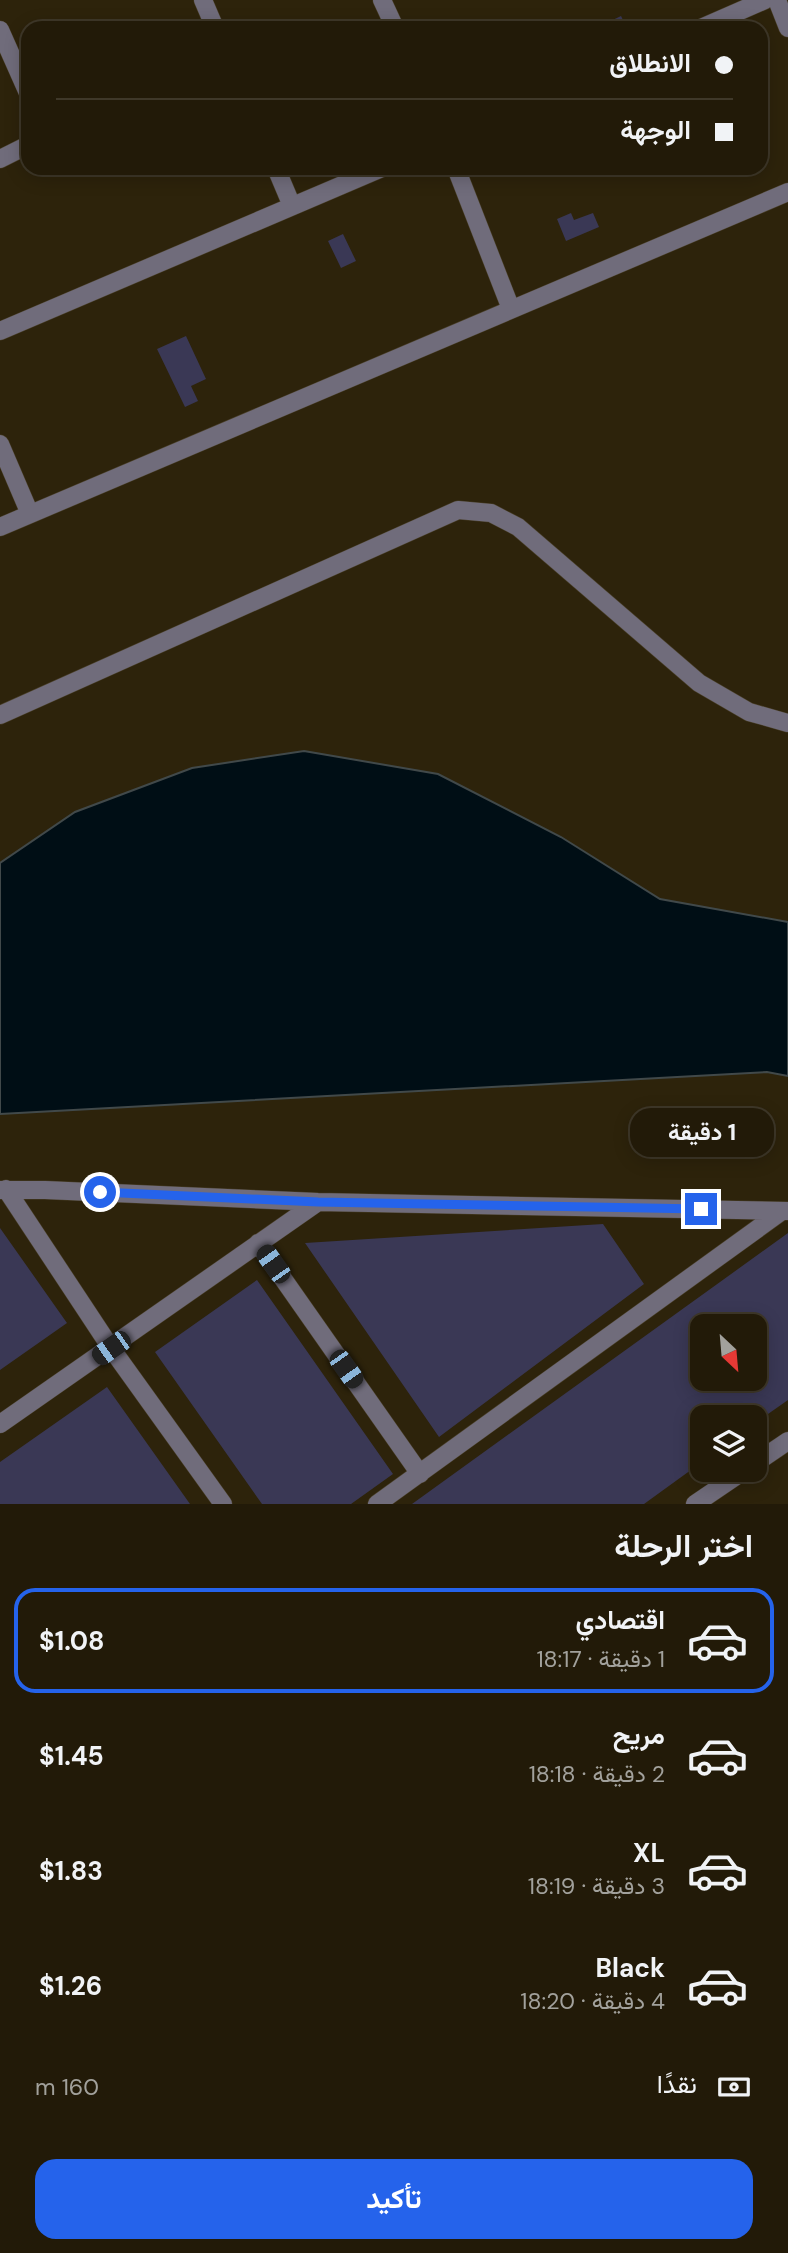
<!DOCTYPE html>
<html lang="ar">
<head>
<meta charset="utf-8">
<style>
  body { margin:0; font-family:"DM Sans",Vazirmatn,sans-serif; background:#2a2312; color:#f1f3f6; direction:rtl; height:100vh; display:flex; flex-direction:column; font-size:26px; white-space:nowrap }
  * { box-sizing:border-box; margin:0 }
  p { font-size:23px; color:#a2a19c }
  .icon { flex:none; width:38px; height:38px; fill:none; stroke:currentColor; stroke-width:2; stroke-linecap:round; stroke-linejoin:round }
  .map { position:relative; height:1504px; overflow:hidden; direction:ltr }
  .sheet { display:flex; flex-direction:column; background:#221a08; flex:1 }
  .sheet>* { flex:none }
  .top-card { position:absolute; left:21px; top:21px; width:747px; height:154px; border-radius:21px; box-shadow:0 4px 18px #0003,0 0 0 2px #3f3829; direction:rtl; display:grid; align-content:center; height:154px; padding:0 35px; background:#221a08 }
  .needle { width:46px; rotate:154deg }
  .controls { position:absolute; left:690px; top:1314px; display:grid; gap:14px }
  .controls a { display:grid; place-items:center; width:77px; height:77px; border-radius:14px; background:#221a08; box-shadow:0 4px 18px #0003,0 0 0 2px #3f3829; font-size:35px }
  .end { position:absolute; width:32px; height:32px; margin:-16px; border:9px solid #2563eb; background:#fff; box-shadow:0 0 0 4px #fff }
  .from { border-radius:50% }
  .bubble { position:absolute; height:49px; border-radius:21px; background:#221a08; box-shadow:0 4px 18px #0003,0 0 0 2px #3f3829; font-size:23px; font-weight:700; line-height:49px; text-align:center; direction:rtl }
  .car { position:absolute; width:21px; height:42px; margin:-21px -10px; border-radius:9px; box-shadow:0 0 5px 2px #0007; background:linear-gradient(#222 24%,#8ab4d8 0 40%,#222 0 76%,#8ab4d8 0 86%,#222 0) }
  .top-card b { display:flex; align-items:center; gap:24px; height:66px; font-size:26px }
  .top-card b+b { border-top:2px solid #3f3829 }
  .top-card i { width:18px; height:18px; background:#f1f3f6 }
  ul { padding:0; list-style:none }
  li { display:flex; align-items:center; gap:21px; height:105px; margin:0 14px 10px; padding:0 21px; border:4px solid transparent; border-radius:21px }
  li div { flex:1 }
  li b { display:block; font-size:26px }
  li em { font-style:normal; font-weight:700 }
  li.current { border-color:#2563eb }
  li>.icon { width:63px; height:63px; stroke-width:1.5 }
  h2 { padding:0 35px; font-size:32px; line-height:84px }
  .pay { display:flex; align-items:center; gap:18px; height:77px; padding:0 35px; font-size:26px }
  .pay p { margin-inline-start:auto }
  .action { display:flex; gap:14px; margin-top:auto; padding:14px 35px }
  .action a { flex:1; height:80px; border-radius:21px; background:#2563eb; color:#fff; font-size:28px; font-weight:700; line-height:80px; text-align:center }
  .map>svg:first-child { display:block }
  .water { fill:#000e15; stroke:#41494a; stroke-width:2 }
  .building { fill:#3a3855; fill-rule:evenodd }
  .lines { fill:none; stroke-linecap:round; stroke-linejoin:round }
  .minor-casing { stroke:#493f29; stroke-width:19 }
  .minor { stroke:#706c7b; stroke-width:18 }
  .route { stroke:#2563eb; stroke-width:9 }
</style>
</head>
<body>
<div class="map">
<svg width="788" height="1504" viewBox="0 0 788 1504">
  <rect width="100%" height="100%" fill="#2d230b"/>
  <!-- water -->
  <path class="water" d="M304,751l134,23 123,63 99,62 128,23v154l-21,-4 -767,42v-251l75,-51 117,-44z"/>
  <!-- building -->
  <path class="building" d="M621,16l6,12h-31z
    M571,213l3,7 19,-7 6,14 -33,14 -9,-22z
    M343,234l13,27 -15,7 -13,-27z
    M186,336l20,43 -15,7 7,15 -13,6 -28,-58z
    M603,1224l41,60 -205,153 -134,-194z
    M0,1228l67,95 -67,47z
    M788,1233v167l-34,24v-6h-52v44l-58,42h-232zM702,1326h52v53h-52z
    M257,1280l136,194 -42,30h-89l-107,-152z
    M107,1387l83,117h-190v-42z"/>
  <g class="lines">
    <defs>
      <path id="minor" d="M203,0l12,28
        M382,0l13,28
        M777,0l11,28
        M701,28l64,-28
        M0,30l28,63
        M0,159l28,-14
        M276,168l16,38
        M456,168l55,141
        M0,331l382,-163
        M0,444l30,70
        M0,527l788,-335
        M0,715l458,-205 33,3 27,14 181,156 50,29 39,11
        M6,1189l105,159 112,156
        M0,1190h45l273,12 470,9
        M258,1243l162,231
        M0,1424l318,-222
        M754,1464l34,-23
        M377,1504l405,-293
        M695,1504l50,-34"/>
    </defs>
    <!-- minor casing -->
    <use href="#minor" class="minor-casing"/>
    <!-- minor -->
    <use href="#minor" class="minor"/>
  </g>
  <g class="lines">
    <!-- route -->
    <path class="route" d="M100,1192l218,10 383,7"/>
  </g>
</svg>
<div class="controls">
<a><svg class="needle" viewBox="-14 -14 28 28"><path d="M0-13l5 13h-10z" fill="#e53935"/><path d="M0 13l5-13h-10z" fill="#a2a19c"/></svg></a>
<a><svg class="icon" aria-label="layers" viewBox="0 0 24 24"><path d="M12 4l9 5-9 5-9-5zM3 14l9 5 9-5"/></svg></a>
</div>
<i class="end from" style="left:100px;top:1192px"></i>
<i class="end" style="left:701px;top:1209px"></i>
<div class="bubble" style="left:630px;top:1108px;width:144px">1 دقيقة</div>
<i class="car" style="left:273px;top:1264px;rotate:325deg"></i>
<i class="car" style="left:111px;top:1348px;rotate:235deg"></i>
<i class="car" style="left:346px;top:1369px;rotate:145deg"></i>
<div class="top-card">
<b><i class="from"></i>الانطلاق</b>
<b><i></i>الوجهة</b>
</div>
</div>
<section class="sheet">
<h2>اختر الرحلة</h2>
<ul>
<li class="current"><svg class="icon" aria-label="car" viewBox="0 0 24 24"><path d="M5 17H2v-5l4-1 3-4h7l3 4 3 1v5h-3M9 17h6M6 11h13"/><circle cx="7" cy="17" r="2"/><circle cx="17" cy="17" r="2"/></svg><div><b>اقتصادي</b><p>1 دقيقة · 18:17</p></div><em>$1.08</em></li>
<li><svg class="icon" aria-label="car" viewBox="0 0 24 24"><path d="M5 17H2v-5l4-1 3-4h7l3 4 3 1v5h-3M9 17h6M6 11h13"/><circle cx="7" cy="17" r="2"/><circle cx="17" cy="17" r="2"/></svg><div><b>مريح</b><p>2 دقيقة · 18:18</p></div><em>$1.45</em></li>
<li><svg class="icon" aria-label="car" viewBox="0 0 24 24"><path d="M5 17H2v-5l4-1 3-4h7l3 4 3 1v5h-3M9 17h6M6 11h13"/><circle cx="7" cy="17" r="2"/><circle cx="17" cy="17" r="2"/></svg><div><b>XL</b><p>3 دقيقة · 18:19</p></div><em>$1.83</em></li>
<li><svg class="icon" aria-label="car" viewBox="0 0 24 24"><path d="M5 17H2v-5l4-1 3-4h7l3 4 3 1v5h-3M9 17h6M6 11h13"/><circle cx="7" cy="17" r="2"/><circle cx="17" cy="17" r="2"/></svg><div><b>Black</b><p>4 دقيقة · 18:20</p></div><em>$1.26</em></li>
</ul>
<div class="pay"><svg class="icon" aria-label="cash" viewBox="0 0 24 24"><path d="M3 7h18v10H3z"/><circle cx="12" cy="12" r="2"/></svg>نقدًا<p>160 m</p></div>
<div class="action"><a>تأكيد</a></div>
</section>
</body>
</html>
